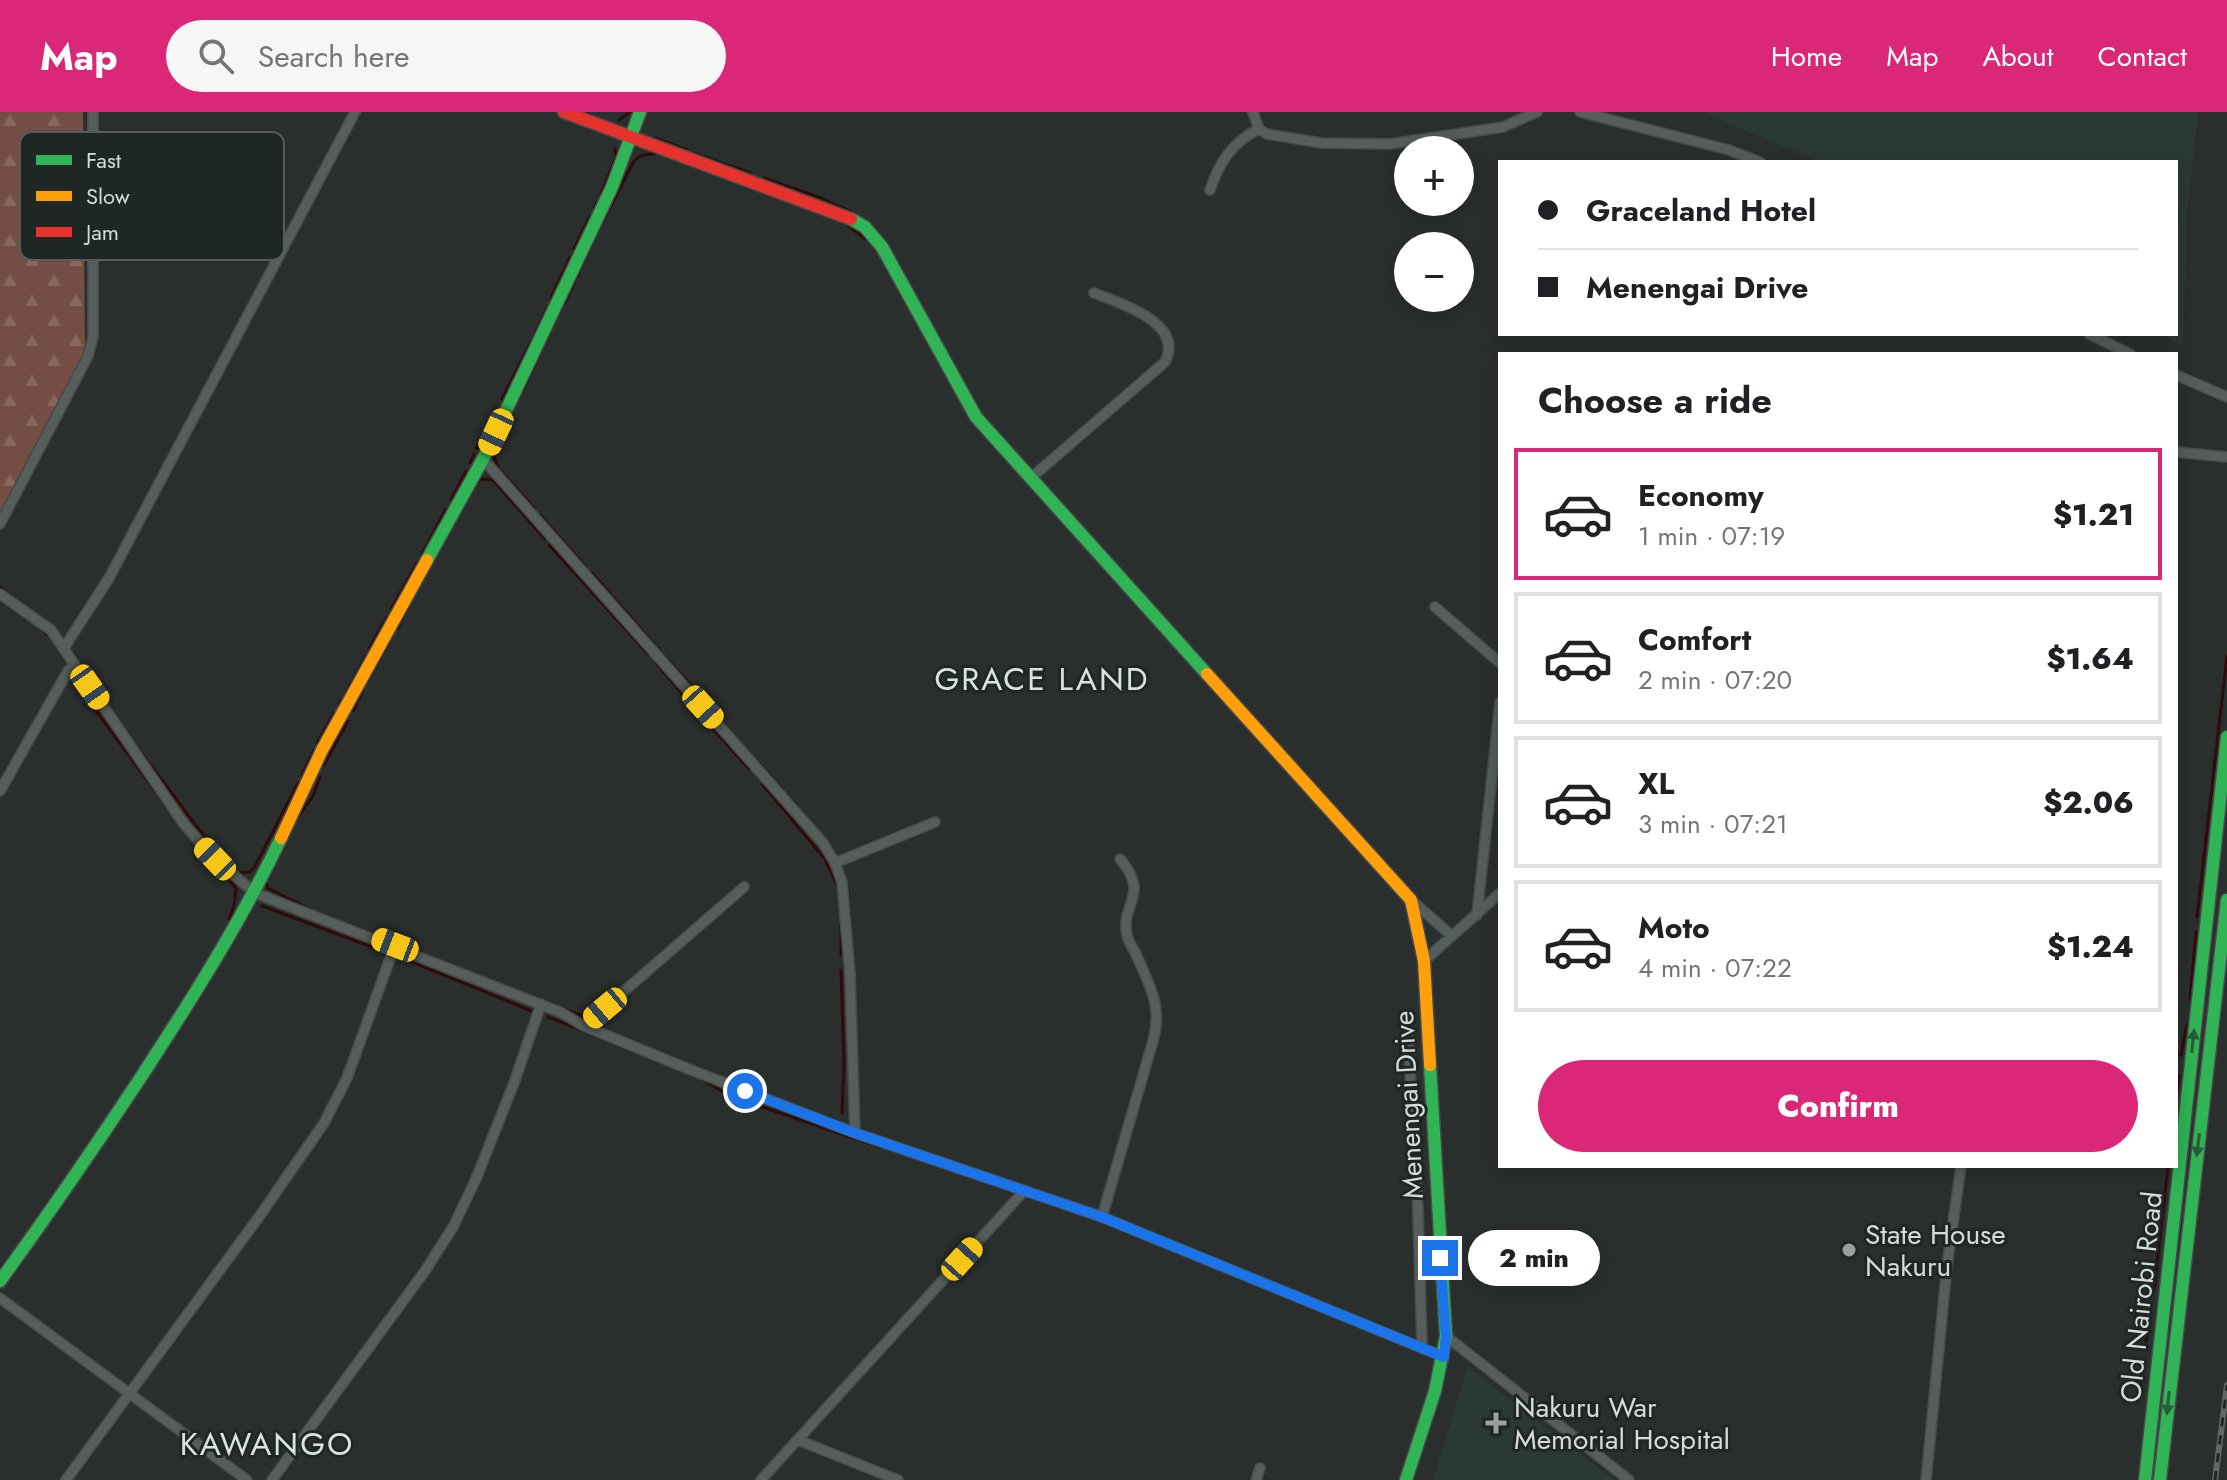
<!DOCTYPE html>
<html lang="en">
<head>
<meta charset="utf-8">
<style>
  body { margin:0; font-family:Jost,sans-serif; background:#f6f6f6; color:#202124; height:100vh; display:flex; flex-direction:column; font-size:30px; white-space:nowrap }
  * { box-sizing:border-box; margin:0 }
  p { font-size:26px; color:#757577 }
  .icon { flex:none; width:44px; height:44px; fill:none; stroke:currentColor; stroke-width:2; stroke-linecap:round; stroke-linejoin:round }
  .map { position:relative; flex:1; overflow:hidden }
  .drawer { position:absolute; left:1498px; top:240px; width:680px; height:816px; display:flex; flex-direction:column; background:#fff; border-radius:0px; box-shadow:0 4px 20px #0003 }
  .drawer>* { flex:none }
  .hud { position:absolute; left:1498px; top:48px; width:680px; height:176px; border-radius:0px; box-shadow:0 4px 20px #0003; display:grid; align-content:center; height:176px; padding:0 40px; background:#fff }
  .fabs { position:absolute; left:1394px; top:24px; display:grid; gap:16px }
  .fabs a { display:grid; place-items:center; width:80px; height:80px; border-radius:50%; background:#fff; box-shadow:0 4px 20px #0003; font-size:40px }
  .end { position:absolute; width:36px; height:36px; margin:-18px; border:10px solid #1a73e8; background:#fff; box-shadow:0 0 0 4px #fff }
  .from { border-radius:50% }
  .bubble { position:absolute; height:56px; border-radius:28px; background:#fff; box-shadow:0 4px 20px #0003; font-size:26px; font-weight:800; line-height:56px; text-align:center }
  .car { position:absolute; width:24px; height:48px; margin:-24px -12px; border-radius:10px; box-shadow:0 0 6px 2px #0007; background:linear-gradient(#f5c518 24%,#345 0 40%,#f5c518 0 76%,#345 0 86%,#f5c518 0) }
  .hud b { display:flex; align-items:center; gap:28px; height:76px; font-size:30px }
  .hud b+b { border-top:2px solid #e0e0e0 }
  .hud i { width:20px; height:20px; background:#202124 }
  ul { padding:0; list-style:none }
  li { display:flex; align-items:center; gap:24px; height:132px; margin:0 16px 12px; padding:0 24px; border:4px solid #e0e0e0; border-radius:0px }
  li div { flex:1 }
  li b { display:block; font-size:30px }
  li em { font-style:normal; font-weight:800 }
  li.selected { border-color:#db2777 }
  li>.icon { width:72px; height:72px; stroke-width:1.5 }
  h2 { padding:0 40px; font-size:36px; line-height:96px }
  .button { display:flex; gap:16px; margin-top:auto; padding:16px 40px }
  .button a { flex:1; height:92px; border-radius:48px; background:#db2777; color:#fff; font-size:32px; font-weight:800; line-height:92px; text-align:center }
  header { display:flex; align-items:center; gap:48px; box-sizing:border-box; height:112px; padding:0 40px; background:#db2777; color:#fff }
  header strong { font-size:38px }
  nav { display:flex; gap:44px; margin-inline-start:auto; font-size:28px }
  .search { width:560px; height:72px; background:#f6f6f6; display:flex; align-items:center; gap:20px; box-sizing:border-box; padding:0 28px; border-radius:44px; color:#757577; font-size:30px }
  .map>svg:first-child { display:block }
  .built { fill:#2b3935 }
  .forest { fill:url(#forest-firs) }
  .lines { fill:none; stroke-linecap:round; stroke-linejoin:round }
  .stream { stroke:#2f0c09; stroke-width:3 }
  .street-casing { stroke:#464a49; stroke-width:12 }
  .fast-casing { stroke:#464a49; stroke-width:15 }
  .slow-casing { stroke:#464a49; stroke-width:15 }
  .jam-casing { stroke:#464a49; stroke-width:15 }
  .street { stroke:#555e5b; stroke-width:9 }
  .fast { stroke:#30b455; stroke-width:12 }
  .slow { stroke:#ff9f0a; stroke-width:12 }
  .jam { stroke:#e5322d; stroke-width:12 }
  .rail-casing { stroke:#606664; stroke-width:6 }
  .rail { stroke:#1f2724; stroke-width:3; stroke-dasharray:9; stroke-linecap:butt }
  .oneway { fill:#265f38 }
  .route { stroke:#1a73e8; stroke-width:10 }
  .poi-dot { fill:#9a9f9d; stroke:#1f2724; stroke-width:3 }
  .labels { text-anchor:middle; stroke-width:6; stroke-linejoin:round; paint-order:stroke }
  .street-label { font-size:28px; fill:#d6dbda; stroke:#1f2724 }
  .poi-label { font-size:28px; fill:#d6dbda; stroke:#1f2724; text-anchor:start }
  .quarter-label { font-size:32px; letter-spacing:2px; fill:#d9e4e1; stroke:#1f2724 }
  .key { fill:#1f2724; stroke:#565d5b; stroke-width:2 }
  .key-label { font-size:22px; fill:#d6dbda }
</style>
</head>
<body>
<header>
<strong>Map</strong>
<div class="search"><svg class="icon" aria-label="search" viewBox="0 0 24 24"><circle cx="10" cy="10" r="6"/><path d="M15 15l6 6"/></svg>Search here</div>
<nav><a>Home</a><a>Map</a><a>About</a><a>Contact</a></nav>
</header>
<div class="map">
<svg width="2227" height="1368" viewBox="0 0 2227 1368">
  <defs>
    <pattern id="forest-firs" width="22" height="20" patternUnits="userSpaceOnUse" patternTransform="scale(2)"><rect width="22" height="20" fill="#744d45"/><path d="M5 1l3.5 6h-7zM16 11l3.5 6h-7z" fill="#87665f"/></pattern>
  </defs>
  <rect width="100%" height="100%" fill="#2a2f2d"/>
  <!-- built -->
  <path class="built" d="M1703,0h495l-11,101 -4,133 -23,-12h16v-172h-356z
    M1468,1255l146,113h-181z"/>
  <!-- forest -->
  <path class="forest" d="M0,0h83l2,239 -85,166z"/>
  <g class="lines">
    <!-- stream -->
    <path class="stream" d="M584,0l15,7
      M619,8l11,-8
      M655,26l32,12
      M693,41l57,20
      M764,66l57,20 31,14
      M601,81l15,-35 -1,-9
      M594,96l3,-6
      M828,103l20,10 17,14
      M603,109l31,-60 8,-6 18,-2
      M574,137l16,-33
      M551,186l19,-41
      M565,191l27,-60
      M535,222l12,-26
      M522,280l37,-80
      M502,287l29,-57
      M496,333l-2,12 4,10
      M477,336l19,-39
      M470,351l4,-9
      M500,358l34,38
      M475,372l7,-5 11,1 52,59
      M451,388l15,-29
      M540,403l45,51
      M549,433l100,110
      M422,442l24,-45
      M592,461l68,78
      M0,475l19,15
      M391,497l26,-46
      M38,514l13,12 17,24
      M398,516l10,-22
      M369,537l18,-32
      M71,539l6,7
      M666,546l40,43
      M79,550l16,24
      M656,551l42,49
      M367,570l25,-45
      M82,571l5,8
      M82,580l88,119
      M346,581l20,-37
      M339,592l3,-4
      M711,597l20,23
      M353,599l10,-21
      M705,608l44,49
      M128,623l94,125
      M317,631l17,-30
      M755,647l27,30
      M324,653l24,-44
      M302,663l12,-25
      M762,672l63,75 13,28
      M787,683l10,11
      M293,712l20,-28 7,-19
      M197,733l39,43 -2,18 -5,13
      M237,761l13,-1 4,-4 44,-85
      M265,769l3,7 43,22
      M847,774l3,32
      M262,794l126,47
      M318,801l272,106
      M2197,805l30,-261
      M841,810v33
      M397,844l137,56
      M841,858l3,93 -2,50
      M2190,888l6,-68
      M548,905l64,25
      M619,933l52,21
      M2176,942l5,1 6,-31
      M700,966l30,18 150,51
      M2176,989l3,-25
      M2154,1178l14,-124
      M2146,1229l4,-23"/>
    <defs>
      <path id="street" d="M1253,0l6,17 8,5 54,9 69,1 113,-17 34,-15
        M1580,0l149,38 31,12
        M1210,78c9,-27 22,-48 49,-61
        M2089,222l41,20
        M2176,263l51,22
        M2176,340l51,5
        M483,347l340,384 12,20 7,19 8,92 5,159
        M1032,365l133,-115c20,-39 -45,-59 -71,-69
        M0,412l88,-168 5,-19v-225
        M0,482l51,36 133,194 31,35 40,34 305,119 24,14 107,44 164,63 247,84 342,140
        M1435,495l65,56
        M64,536l45,-70 246,-466
        M0,679l68,-120 7,-5
        M835,751l100,-41
        M1411,788l41,36 -28,25
        M1477,803l23,-213
        M1452,824l48,-43
        M584,914l160,-139
        M1408,923l10,177 4,135
        M1102,1105l51,-176c10,-36 -4,-56 -18,-89 -3,-5 -7,-11 -8,-17 -7,-33 24,-39 -7,-76
        M0,1186l247,182
        M1446,1224l183,144
        M798,1328l100,40
        M66,1368l195,-266 63,-91 23,-45 48,-133
        M272,1368l153,-209 28,-44 23,-48 38,-96 27,-79
        M761,1368l263,-289
        M1256,1368l4,-12
        M1926,1368l21,-214 14,-100"/>
      <path id="fast" d="M851,107l14,8 17,20 94,170 231,257
        M427,448l56,-101 129,-272 28,-75
        M0,1169c48,-66 94,-133 139,-201 51,-78 102,-158 142,-242
        M1406,1368l29,-89 11,-55 -16,-271
        M2145,1368l82,-743
        M2160,1368l67,-580"/>
      <path id="slow" d="M1207,562l204,226 13,61 6,104
        M281,726l41,-88 105,-190"/>
      <path id="jam" d="M564,0l287,107"/>
    </defs>
    <!-- street casing -->
    <use href="#street" class="street-casing"/>
    <!-- fast casing -->
    <use href="#fast" class="fast-casing"/>
    <!-- slow casing -->
    <use href="#slow" class="slow-casing"/>
    <!-- jam casing -->
    <use href="#jam" class="jam-casing"/>
    <!-- street -->
    <use href="#street" class="street"/>
    <!-- fast -->
    <use href="#fast" class="fast"/>
    <!-- slow -->
    <use href="#slow" class="slow"/>
    <!-- jam -->
    <use href="#jam" class="jam"/>
    <defs>
      <path id="rail" d="M2215,1368l12,-95"/>
    </defs>
    <!-- rail casing -->
    <use href="#rail" class="rail-casing"/>
    <!-- rail -->
    <use href="#rail" class="rail"/>
  </g>
  <!-- one-way arrows -->
  <defs><path id="oneway-solid" d="M-6-.8H1V-3.2L6.5 0L1 3.2V.8H-6Z" transform="scale(2)"/></defs>
  <g class="oneway">
    <use href="#oneway-solid" transform="translate(2193 929) rotate(-84)"/>
    <use href="#oneway-solid" transform="translate(2198 1033) rotate(97)"/>
    <use href="#oneway-solid" transform="translate(2168 1291) rotate(96)"/>
  </g>
  <g class="lines">
    <!-- route -->
    <path class="route" d="M745,979l110,42 247,84 342,140 2,-21 -6,-78"/>
  </g>
  <!-- markers -->
  <g class="poi-dot">
    <circle cx="1849" cy="1138" r="8"/>
    <path d="M1492 1299h8v8h8v8h-8v8h-8v-8h-8v-8h8z"/>
  </g>
  <g class="labels">
    <!-- street labels -->
    <g class="street-label">
      <text transform="translate(1408 993) rotate(-93)" y="10">Menengai Drive</text>
      <text transform="translate(2141 1185) rotate(-84)" y="10">Old Nairobi Road</text>
    </g>
    <!-- poi labels -->
    <g class="poi-label">
      <text x="1865" y="1132">State House<tspan x="1865" dy="32">Nakuru</tspan></text>
      <text x="1514" y="1305">Nakuru War<tspan x="1514" dy="32">Memorial Hospital</tspan></text>
    </g>
    <!-- quarter labels -->
    <g class="quarter-label">
      <text x="1042" y="578">GRACE LAND</text>
      <text x="267" y="1343">KAWANGO</text>
    </g>
  </g>
  <!-- legend -->
  <rect x="20" y="20" width="264" height="128" rx="12" class="key"/>
  <rect x="36" y="43" width="36" height="10" fill="#30b455"/>
  <rect x="36" y="79" width="36" height="10" fill="#ff9f0a"/>
  <rect x="36" y="115" width="36" height="10" fill="#e5322d"/>
  <g class="key-label">
    <text x="86" y="56">Fast</text>
    <text x="86" y="92">Slow</text>
    <text x="86" y="128">Jam</text>
  </g>
</svg>
<div class="fabs">
<a>+</a>
<a>−</a>
</div>
<i class="end from" style="left:745px;top:979px"></i>
<i class="end" style="left:1440px;top:1146px"></i>
<div class="bubble" style="left:1468px;top:1118px;width:132px">2 min</div>
<i class="car" style="left:496px;top:320px;rotate:205deg"></i>
<i class="car" style="left:90px;top:575px;rotate:145deg"></i>
<i class="car" style="left:703px;top:595px;rotate:138deg"></i>
<i class="car" style="left:215px;top:747px;rotate:316deg"></i>
<i class="car" style="left:395px;top:833px;rotate:291deg"></i>
<i class="car" style="left:605px;top:896px;rotate:230deg"></i>
<i class="car" style="left:962px;top:1147px;rotate:42deg"></i>
<div class="hud">
<b><i class="from"></i>Graceland Hotel</b>
<b><i></i>Menengai Drive</b>
</div>
<section class="drawer">
<h2>Choose a ride</h2>
<ul>
<li class="selected"><svg class="icon" aria-label="car" viewBox="0 0 24 24"><path d="M5 17H2v-5l4-1 3-4h7l3 4 3 1v5h-3M9 17h6M6 11h13"/><circle cx="7" cy="17" r="2"/><circle cx="17" cy="17" r="2"/></svg><div><b>Economy</b><p>1 min · 07:19</p></div><em>$1.21</em></li>
<li><svg class="icon" aria-label="car" viewBox="0 0 24 24"><path d="M5 17H2v-5l4-1 3-4h7l3 4 3 1v5h-3M9 17h6M6 11h13"/><circle cx="7" cy="17" r="2"/><circle cx="17" cy="17" r="2"/></svg><div><b>Comfort</b><p>2 min · 07:20</p></div><em>$1.64</em></li>
<li><svg class="icon" aria-label="car" viewBox="0 0 24 24"><path d="M5 17H2v-5l4-1 3-4h7l3 4 3 1v5h-3M9 17h6M6 11h13"/><circle cx="7" cy="17" r="2"/><circle cx="17" cy="17" r="2"/></svg><div><b>XL</b><p>3 min · 07:21</p></div><em>$2.06</em></li>
<li><svg class="icon" aria-label="car" viewBox="0 0 24 24"><path d="M5 17H2v-5l4-1 3-4h7l3 4 3 1v5h-3M9 17h6M6 11h13"/><circle cx="7" cy="17" r="2"/><circle cx="17" cy="17" r="2"/></svg><div><b>Moto</b><p>4 min · 07:22</p></div><em>$1.24</em></li>
</ul>
<div class="button"><a>Confirm</a></div>
</section>
</div>
</body>
</html>
